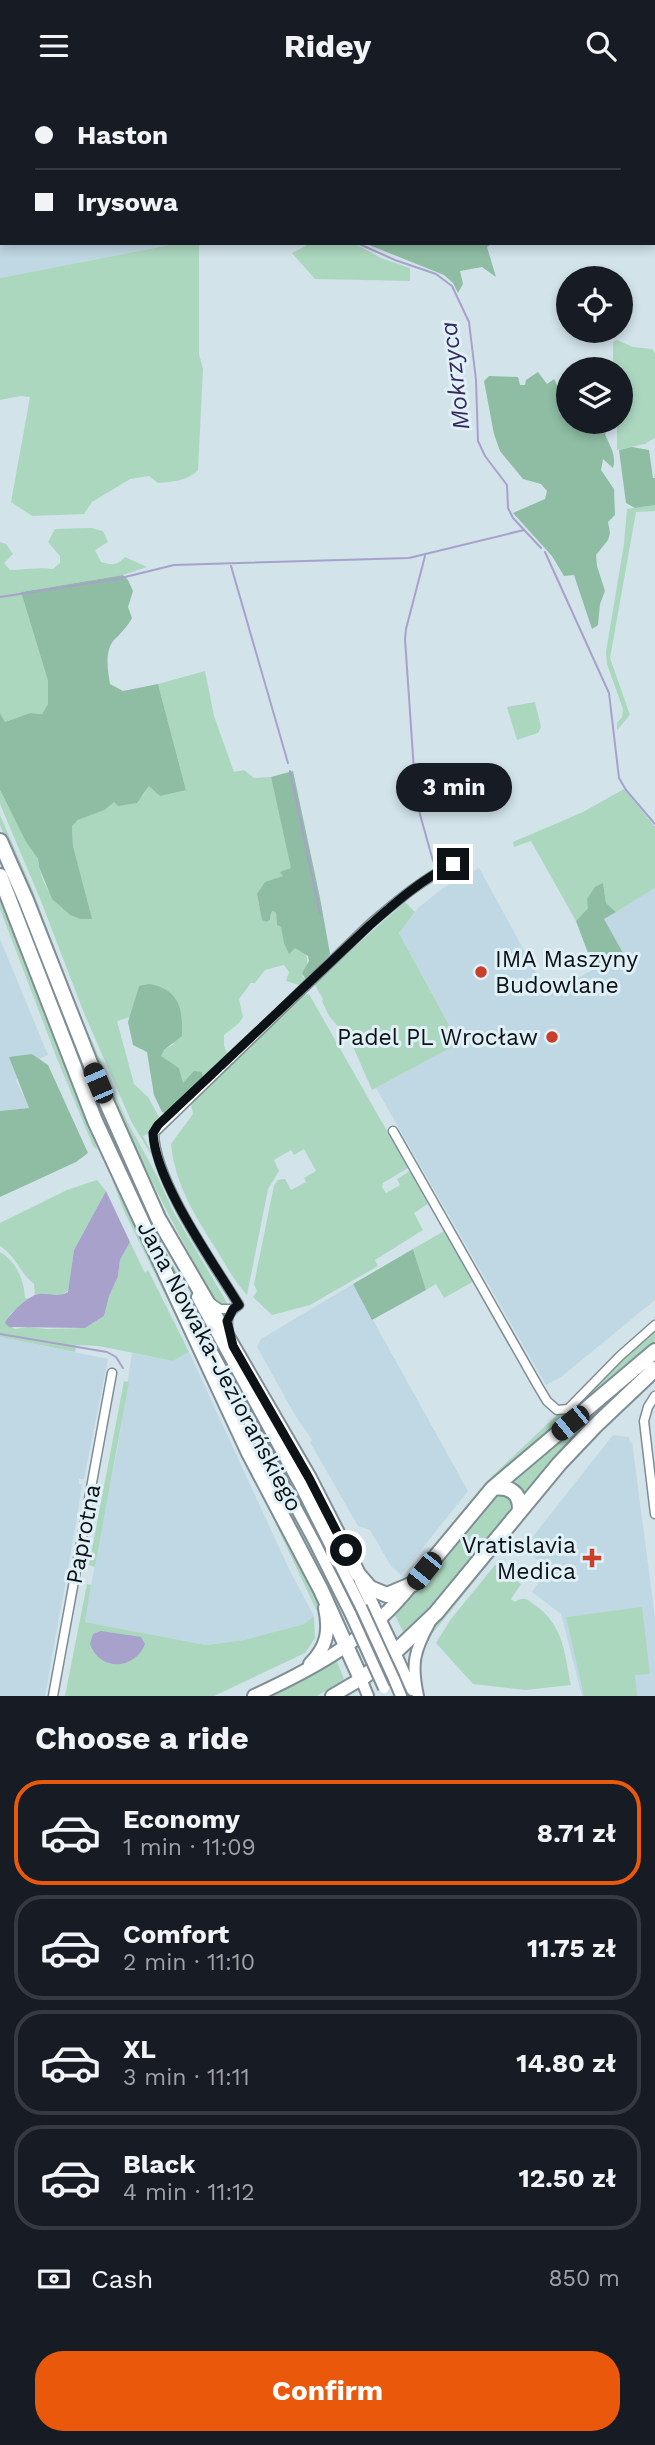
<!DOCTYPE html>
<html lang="en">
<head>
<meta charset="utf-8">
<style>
  body { margin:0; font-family:"Work Sans",sans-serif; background:#20242c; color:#f1f3f6; height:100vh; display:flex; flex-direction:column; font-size:26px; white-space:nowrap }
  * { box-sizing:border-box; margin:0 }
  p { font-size:23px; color:#9ea1a6 }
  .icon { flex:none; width:38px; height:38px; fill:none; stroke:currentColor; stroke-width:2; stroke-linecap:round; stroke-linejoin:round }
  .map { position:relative; height:1605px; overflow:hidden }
  .sheet { display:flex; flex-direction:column; background:#171b24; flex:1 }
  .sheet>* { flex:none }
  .banner { position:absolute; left:0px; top:0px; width:656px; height:154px; box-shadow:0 4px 10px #0003; display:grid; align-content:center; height:154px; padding:0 35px; background:#171b24 }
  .buttons { position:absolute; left:556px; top:175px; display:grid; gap:14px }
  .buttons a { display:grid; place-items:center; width:77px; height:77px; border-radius:50%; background:#171b24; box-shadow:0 4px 10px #0003; font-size:35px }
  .end { position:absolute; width:32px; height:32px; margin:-16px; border:9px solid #0c1215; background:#fff; box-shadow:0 0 0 4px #fff }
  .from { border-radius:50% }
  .bubble { position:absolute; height:49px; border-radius:24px; background:#171b24; box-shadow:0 4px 10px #0003; font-size:23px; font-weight:700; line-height:49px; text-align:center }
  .car { position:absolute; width:21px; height:42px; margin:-21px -10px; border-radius:9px; box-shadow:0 0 5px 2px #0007; background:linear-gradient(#222 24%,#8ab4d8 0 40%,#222 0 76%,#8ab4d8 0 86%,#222 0) }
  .banner b { display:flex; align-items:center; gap:24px; height:66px; font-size:26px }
  .banner b+b { border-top:2px solid #363941 }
  .banner i { width:18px; height:18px; background:#f1f3f6 }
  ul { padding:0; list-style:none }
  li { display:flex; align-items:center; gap:21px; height:105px; margin:0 14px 10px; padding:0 21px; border:4px solid #363941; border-radius:28px }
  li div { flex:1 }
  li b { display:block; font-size:26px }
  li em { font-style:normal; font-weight:700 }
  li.selected { border-color:#ea580c }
  li>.icon { width:63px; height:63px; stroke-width:1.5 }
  h2 { padding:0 35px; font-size:32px; line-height:84px }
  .pay { display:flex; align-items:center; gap:18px; height:77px; padding:0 35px; font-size:26px }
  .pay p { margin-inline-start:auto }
  .action { display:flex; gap:14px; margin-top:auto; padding:14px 35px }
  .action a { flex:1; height:80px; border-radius:28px; background:#ea580c; color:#fff; font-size:28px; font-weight:700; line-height:80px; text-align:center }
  header { display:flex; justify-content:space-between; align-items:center; height:91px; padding:0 35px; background:#171b24; font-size:32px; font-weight:700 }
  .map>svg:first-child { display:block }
  .built { fill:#c0d8e3 }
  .green { fill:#acd7bf }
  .forest { fill:#8ebda3 }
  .water { fill:#a8a1cc }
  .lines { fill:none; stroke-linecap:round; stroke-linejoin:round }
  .stream { stroke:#a8a1cc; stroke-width:2 }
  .minor-casing { stroke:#7f8e95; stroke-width:11 }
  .tertiary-casing { stroke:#7f8e95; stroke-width:14 }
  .secondary-casing { stroke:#7f8e95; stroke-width:16 }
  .primary-casing { stroke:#7f8e95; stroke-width:18 }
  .minor { stroke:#fff; stroke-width:8 }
  .tertiary { stroke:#fff; stroke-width:10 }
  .secondary { stroke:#fff; stroke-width:12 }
  .primary { stroke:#fff; stroke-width:14 }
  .tertiary-bridge-casing { stroke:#7f8e95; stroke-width:14; stroke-linecap:butt }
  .tertiary-bridge { stroke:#fff; stroke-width:10 }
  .route { stroke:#0c1215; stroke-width:9 }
  .poi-dot { fill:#ca3e2a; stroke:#e0f0f7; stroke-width:2.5 }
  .labels { text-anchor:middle; stroke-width:6; stroke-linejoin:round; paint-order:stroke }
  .poi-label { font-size:23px; fill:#0c1215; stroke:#e0f0f7; text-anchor:end }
  .street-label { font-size:23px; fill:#0c1215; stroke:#e0f0f7 }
  .water-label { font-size:24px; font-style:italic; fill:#37295f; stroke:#e0f0f7 }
</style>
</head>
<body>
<header><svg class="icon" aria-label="menu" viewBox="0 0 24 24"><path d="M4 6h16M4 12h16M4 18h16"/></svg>Ridey<svg class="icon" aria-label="search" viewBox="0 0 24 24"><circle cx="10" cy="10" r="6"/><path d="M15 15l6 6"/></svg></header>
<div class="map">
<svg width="655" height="1605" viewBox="0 0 655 1605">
  <rect width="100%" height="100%" fill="#d2e3ea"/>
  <!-- built -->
  <path class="built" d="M0,76h2v76h178l-180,35z
    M479,777l69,126 74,-40 -19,-35 52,-31v412l-94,77 -15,8 -170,-297 83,-46 -60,-109 19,-25 25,-20z
    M0,848l48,116 -9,4 -7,-5 -16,26 13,28 -29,3z
    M353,1193l115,207 -67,84 -10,-9 -21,-36 -12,-4 -48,-84 2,-2 -17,-25 -38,-68 4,-8z
    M0,1246l108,22 -24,120h-5v5h3l-4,28 -33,184h-45z
    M189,1261l100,217 25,47 -10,8 -60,16 -38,5 -122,-23 36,-188 12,-81 41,8z
    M613,1344l16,2 1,6 2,-1 23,175v79h-73l-21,-82 -29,-22 17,-24 -26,-19z"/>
  <!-- green -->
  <path class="green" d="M180,152h19v111l4,15 -5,101c-10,11 -26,12 -40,13l-9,-7 -19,3 -38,23 -8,12 -52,2 -21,-14 19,-105 -9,-1 -21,4v-122z
    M311,152h43l27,15 29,10v13l-95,-2 -23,-26z
    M617,249l16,7 19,2 3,4v85l-10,6 -28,6v-28h4v-53h-8v-27z
    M655,414v6l-19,1 -26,146 20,57 -13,15v-7l5,-6 1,-8 -16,-45 -1,-12 18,-108 3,-35z
    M91,437l12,3 5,11 -13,8 6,12c11,3 16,4 24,-5l22,10 -24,8 -102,17 27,89v23l-6,10 -12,-1 -25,9 -5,-9v-171l6,2 7,10 -9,9 6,7c14,0 28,-3 43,-1l7,-6v-7l-12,-14 7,-13z
    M205,580l9,45 20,56 10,-2 10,8 17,-1 21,91 -11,4 2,4 -25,25 3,11 6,10 3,-1 1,-8 2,-2 3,2 1,12 4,2 11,24 3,-4c16,7 14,16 7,29l4,4 -7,5 -13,-4 3,-9 -5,-7 -19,5 -10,13h-4l-12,16 4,18 -4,6 -15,12v11l4,9 -25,23 -1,-6 -19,12 -4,-16 -19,-12 4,-6 10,-6 -35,-58 -9,31 -13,4 17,63 14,13 11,20 -9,16 -7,3 19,36 -30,-49 -48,-110 -43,-112 -41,-97v-14c11,23 23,44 36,66 4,8 1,2 3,10 5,25 25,55 52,53l-18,-73 -1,-20 6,-6 27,-10 9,-8 29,-6 6,-11 37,5 -28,-106z
    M535,611l6,25 -3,6 -21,7 -10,-33z
    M624,698l31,38v61l-39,24 -10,-9 -3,-20 -15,25 -12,13 -45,-80 -17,6 -1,-5 70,-30z
    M0,724l33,76 44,116 50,114 30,55 17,37 55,93 -2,2 -10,-4c-53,-93 -100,-192 -142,-291 -26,-62 -48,-126 -75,-188z
    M0,807l96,246 1,6 -4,-4 -37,-90 -56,-147z
    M405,811l10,10 -16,21 60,110 -87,47 -21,-48 -22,-26 -7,-15 1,-2 -9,-16z
    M309,903l99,174 -25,15 -1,4 4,6 14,-8 -3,-6 13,-8 18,33 -14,9 9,17 -48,30 3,6 -68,39 -38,10 -19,-18 4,-6 -3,-7 20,-99 4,-5 7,-1 6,11 15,-8 -2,-4 12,-7 -12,-22 -10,6 -3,-5 -17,10 5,11 -11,18 -21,106c-13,-14 -21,-30 -31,-46 -21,-33 -41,-65 -45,-105l22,-30 -3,-15 112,-104z
    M66,934c28,73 58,145 94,214 62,125 134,245 197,370l-3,1 -188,-350 -38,-78 -65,-155z
    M97,1089l9,11 -32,59 -5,40 -8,5 -26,1 -1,-12c-15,-12 -17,-27 -34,-38v-23l67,-33z
    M112,1089l45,89 110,234 55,107v12l-98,-208 -100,-203z
    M444,1140l4,1 28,48 -32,18 -8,-14 -10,6 -13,-41z
    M130,1151l15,31 3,-3 41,82 -16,9 -74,-15 -23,-1 -1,7 -75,-15v-85c17,10 24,28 25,46l6,1 -20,14 -5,10 9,6 13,-2 19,2 38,-1 19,-12 4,-20 10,-20 2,-16z
    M655,1238v16l-62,55 -108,87 -80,94 -10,7 -10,1 2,-3 13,-3 6,-4 80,-97 72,-68h9l8,-6 38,-42z
    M655,1265v5l-7,8 -125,129 -16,-15z
    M214,1276l67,122 -1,1 53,103 14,33 -48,-96 -36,-61z
    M655,1284v6l-47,42 -36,37 -140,174 -11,21 7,-24 130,-159z
    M124,1290l5,1 -34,185 -6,-2z
    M496,1403l15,1 3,13 -80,98 -29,30 -10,-21z
    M495,1474l26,19 -10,15 4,3c9,-6 12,-3 20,3 29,21 29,47 36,80l-45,5 -53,-6 -37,-41 15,-24z
    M87,1493l4,1 -6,37 121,23 38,-5 60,-16 10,-8 1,22 -10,15 -91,43h-149z
    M642,1516l8,67 -15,1 2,21h-53l-18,-79z
    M336,1568l8,20 -27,17h-51z"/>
  <!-- forest -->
  <path class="forest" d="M364,152h128l-5,4 9,30 -14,-10 -22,4 3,13 -5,9 -5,-10 -9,-8z
    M538,281l9,12 7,-5 4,8 11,1v34l42,1 -6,11c4,11 12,20 8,34l-10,-9 -2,11 13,19 1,26 -7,7 2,11 -2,7 -12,15 1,11 8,25 -5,13 -2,21 -6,4 -18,-54 -10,1 -12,-20 -39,-43 32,-14 2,-8 -6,-7 -18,-5 -23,-28 -6,-17 -10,-53 5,-5 29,1 2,8h5l1,-5z
    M632,356l17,3 4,28h2v27l-20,3 -9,-5 -7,-53z
    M123,484l5,5 5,11 -5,16 4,11c-5,9 -11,15 -18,22 -10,12 -6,31 -4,44l13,7 35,-7 28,106 -26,6 -11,-10 -12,17 -19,3 -4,-4 -9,8 -27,10 -6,6 1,20 19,73h-11l-11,-4 -18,-16 -13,-32 -1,-8 -13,-19 -25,-50v-77l5,9 25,-9 12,1 6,-10v-23l-27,-89z
    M293,680l27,127 10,56 -24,26 -4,-7 7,-12 -1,-5 -13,-8 -6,6 -5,-11 -3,-16 -4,-2 -1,-12 -3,-2 -2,2 -1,7 -3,2 -5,-2 -5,-26 8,-12 18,-6 -3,-4 11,-4 -20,-91z
    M603,792l3,20 10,9 -12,7 19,34 -29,16 -18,-48 12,-13 -1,-9 8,-12z
    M149,893c30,5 34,24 33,52l-18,14 -3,6 18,12 4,15 11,-12 8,1 1,6 -38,35 -3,-1 -8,-17 -7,-43 -14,-7 -5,-23 11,-36z
    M32,963l16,11 40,88 -12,9 -76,35v-86l29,-3 -20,-51z
    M413,1158l13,41 -54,30 -19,-36z"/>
  <!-- water -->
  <path class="water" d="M106,1100l24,51 -10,18 -2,16 -9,20 -5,20 -19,12 -76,-1 -4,-4c5,-10 24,-28 34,-29 11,-1 18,4 29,-2l6,-42z
    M101,1540l40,6 4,7c-10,26 -45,28 -55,0l3,-10z"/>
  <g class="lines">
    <!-- stream -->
    <path class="stream" d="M253,0v2
      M357,152l38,17 41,14 16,12 17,36 7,58 2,61 7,15 22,29 1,23 5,10 28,30
      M545,461l64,141 10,85 7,12 29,34
      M425,465l-19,73 -1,10 11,161 17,61
      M231,475l57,197
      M0,506l117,-18 57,-14 235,-7 115,-28
      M290,680l30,143
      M0,1243l107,18 9,5 7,11"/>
    <defs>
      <path id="minor" d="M393,1040l145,255 9,15 10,9 11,-1 52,-53 35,-31
        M210,1211l10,7h13
        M229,1241c-3,-12 -1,-20 10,-27 -26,-42 -84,-124 -85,-172l216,-209c26,-22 52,-45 84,-60
        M655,1305l-7,11 -4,14 11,93
        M53,1605l59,-323"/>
      <path id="tertiary" d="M197,1206l104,190 60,120
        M187,1214l128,238 36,72
        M395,1561l17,38
        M361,1588l7,17
        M394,1588l7,17
        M418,1605c-7,-32 -4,-45 12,-74"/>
      <path id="secondary" d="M361,1490l34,71
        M310,1573c17,-17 20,-33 15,-56
        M254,1605c61,-28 116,-58 158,-112
        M332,1605l29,-17"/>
      <path id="primary" d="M0,750l26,59 72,183 60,135 151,260 49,96 12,14 17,7 26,-11 80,-96 162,-137
        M0,785l95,245 154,332 72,137 40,89 34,-27 41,-39 123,-149 36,-38 60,-57
        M493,1397c16,-2 27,4 27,21"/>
    </defs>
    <!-- minor casing -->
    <use href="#minor" class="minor-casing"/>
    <!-- tertiary casing -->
    <use href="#tertiary" class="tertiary-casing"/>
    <!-- secondary casing -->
    <use href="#secondary" class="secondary-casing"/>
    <!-- primary casing -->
    <use href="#primary" class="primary-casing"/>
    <!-- minor -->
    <use href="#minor" class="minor"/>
    <!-- tertiary -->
    <use href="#tertiary" class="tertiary"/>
    <!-- secondary -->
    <use href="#secondary" class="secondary"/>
    <!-- primary -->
    <use href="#primary" class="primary"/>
    <defs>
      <path id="tertiary-bridge" d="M361,1516l33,72
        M351,1524l33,73"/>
    </defs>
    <!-- tertiary-bridge casing -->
    <use href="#tertiary-bridge" class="tertiary-bridge-casing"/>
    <!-- tertiary-bridge -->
    <use href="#tertiary-bridge" class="tertiary-bridge"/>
  </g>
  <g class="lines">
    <!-- route -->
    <path class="route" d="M346,1459l-37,-72 -76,-132 -6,-25 6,-12 6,-4c-26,-43 -84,-124 -86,-172l5,-8 212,-200c26,-23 52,-46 83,-61"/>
  </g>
  <!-- markers -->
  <g class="poi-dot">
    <circle cx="481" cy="881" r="7"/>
    <circle cx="552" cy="946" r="7"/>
    <path d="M588.5 1456.5h7v7h7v7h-7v7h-7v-7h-7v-7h7z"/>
  </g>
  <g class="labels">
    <!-- poi labels -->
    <g class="poi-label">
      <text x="495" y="876" text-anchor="start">IMA Maszyny<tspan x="495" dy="26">Budowlane</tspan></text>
      <text x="538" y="954">Padel PL Wrocław</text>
      <text x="576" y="1462">Vratislavia<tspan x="576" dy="26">Medica</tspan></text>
    </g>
    <!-- street labels -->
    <g class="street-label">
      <text transform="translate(220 1275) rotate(62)" y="8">Jana Nowaka-Jeziorańskiego</text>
      <text transform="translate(83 1443) rotate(-79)" y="8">Paprotna</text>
    </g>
    <!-- water labels -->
    <g class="water-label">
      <text transform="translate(455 285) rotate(-97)" y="8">Mokrzyca</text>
    </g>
  </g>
</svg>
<div class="buttons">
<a><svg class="icon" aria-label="locate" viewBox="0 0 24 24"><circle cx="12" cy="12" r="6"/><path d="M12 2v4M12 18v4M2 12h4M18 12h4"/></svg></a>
<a><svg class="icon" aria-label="layers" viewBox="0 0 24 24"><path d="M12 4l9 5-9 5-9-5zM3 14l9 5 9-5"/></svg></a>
</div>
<i class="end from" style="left:346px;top:1459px"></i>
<i class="end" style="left:453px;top:773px"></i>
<div class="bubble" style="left:396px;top:672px;width:116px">3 min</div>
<i class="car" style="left:98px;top:992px;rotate:337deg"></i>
<i class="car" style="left:570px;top:1332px;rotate:231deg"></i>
<i class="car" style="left:424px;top:1480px;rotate:219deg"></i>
<div class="banner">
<b><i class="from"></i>Haston</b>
<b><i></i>Irysowa</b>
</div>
</div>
<section class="sheet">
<h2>Choose a ride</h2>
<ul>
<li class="selected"><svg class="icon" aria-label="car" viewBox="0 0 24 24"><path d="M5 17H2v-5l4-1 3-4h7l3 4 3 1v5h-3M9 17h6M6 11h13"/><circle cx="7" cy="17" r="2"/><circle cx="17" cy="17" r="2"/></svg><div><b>Economy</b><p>1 min · 11:09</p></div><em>8.71 zł</em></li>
<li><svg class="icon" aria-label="car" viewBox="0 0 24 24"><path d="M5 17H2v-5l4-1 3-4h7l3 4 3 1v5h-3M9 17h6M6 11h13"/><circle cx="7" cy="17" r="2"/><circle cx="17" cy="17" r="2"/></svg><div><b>Comfort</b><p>2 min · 11:10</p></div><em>11.75 zł</em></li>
<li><svg class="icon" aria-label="car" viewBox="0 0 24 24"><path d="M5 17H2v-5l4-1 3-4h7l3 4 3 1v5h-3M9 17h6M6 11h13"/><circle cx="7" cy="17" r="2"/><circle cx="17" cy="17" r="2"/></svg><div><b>XL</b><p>3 min · 11:11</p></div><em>14.80 zł</em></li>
<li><svg class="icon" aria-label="car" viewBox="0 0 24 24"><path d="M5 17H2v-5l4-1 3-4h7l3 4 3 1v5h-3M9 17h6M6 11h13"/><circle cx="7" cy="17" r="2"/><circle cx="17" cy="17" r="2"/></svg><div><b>Black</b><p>4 min · 11:12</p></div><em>12.50 zł</em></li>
</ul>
<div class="pay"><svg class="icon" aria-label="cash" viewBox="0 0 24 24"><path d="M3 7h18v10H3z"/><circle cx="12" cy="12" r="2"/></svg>Cash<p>850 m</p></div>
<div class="action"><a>Confirm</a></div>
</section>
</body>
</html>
